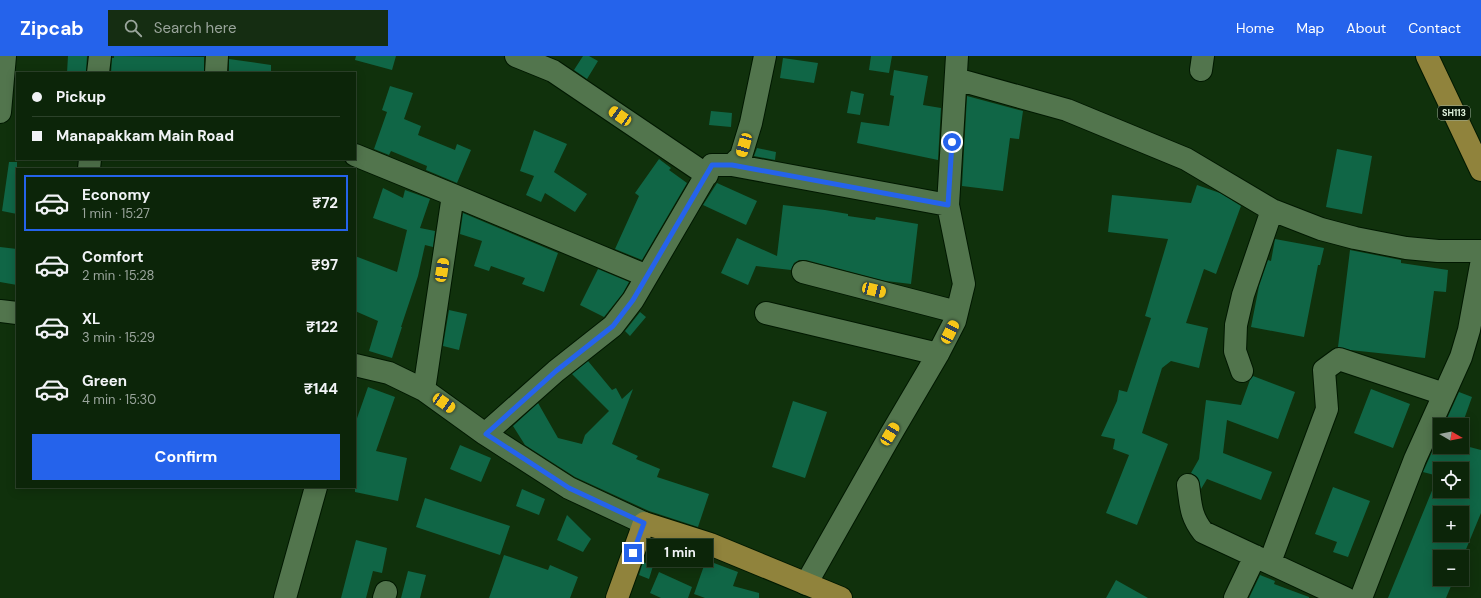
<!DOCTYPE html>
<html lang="en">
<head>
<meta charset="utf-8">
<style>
  body { margin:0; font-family:"DM Sans",sans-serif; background:#152d12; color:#f1f3f6; height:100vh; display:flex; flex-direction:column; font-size:15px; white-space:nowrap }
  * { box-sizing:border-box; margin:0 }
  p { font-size:13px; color:#9aa59c }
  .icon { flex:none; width:22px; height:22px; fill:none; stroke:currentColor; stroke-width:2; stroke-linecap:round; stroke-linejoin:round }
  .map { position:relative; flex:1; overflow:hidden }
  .side { position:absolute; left:16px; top:112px; width:340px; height:320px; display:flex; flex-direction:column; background:#0c2509; border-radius:0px; box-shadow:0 2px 10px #0003,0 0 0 1px #2c422a }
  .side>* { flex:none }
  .top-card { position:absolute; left:16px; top:16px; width:340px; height:88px; border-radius:0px; box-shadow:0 2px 10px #0003,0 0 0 1px #2c422a; display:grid; align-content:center; height:88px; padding:0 16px; background:#0c2509 }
  .needle { width:26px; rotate:99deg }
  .tools { position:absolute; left:1433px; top:362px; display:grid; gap:8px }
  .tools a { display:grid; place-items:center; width:36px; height:36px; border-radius:0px; background:#0c2509; box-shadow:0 2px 10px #0003,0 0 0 1px #2c422a; font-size:20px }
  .end { position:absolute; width:18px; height:18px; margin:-9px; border:5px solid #2563eb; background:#fff; box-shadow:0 0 0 2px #fff }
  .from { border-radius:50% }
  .bubble { position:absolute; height:28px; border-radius:0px; background:#0c2509; box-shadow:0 2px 10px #0003,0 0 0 1px #2c422a; font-size:13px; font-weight:700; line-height:28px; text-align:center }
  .car { position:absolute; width:12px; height:24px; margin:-12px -6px; border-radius:5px; box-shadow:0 0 3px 1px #0007; background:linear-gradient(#f5c518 24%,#345 0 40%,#f5c518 0 76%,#345 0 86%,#f5c518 0) }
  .top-card b { display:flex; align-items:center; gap:14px; height:38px; font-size:15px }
  .top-card b+b { border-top:1px solid #2c422a }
  .top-card i { width:10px; height:10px; background:#f1f3f6 }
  ul { padding:7px 0 0; list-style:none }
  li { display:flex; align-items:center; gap:12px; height:56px; margin:0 8px 6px; padding:0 8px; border:2px solid transparent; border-radius:0px }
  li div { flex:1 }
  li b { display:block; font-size:15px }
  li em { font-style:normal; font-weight:700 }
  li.on { border-color:#2563eb }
  li>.icon { width:36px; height:36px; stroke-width:1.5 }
  .cta { display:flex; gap:8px; margin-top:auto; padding:8px 16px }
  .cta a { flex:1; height:46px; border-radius:0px; background:#2563eb; color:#fff; font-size:16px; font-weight:700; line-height:46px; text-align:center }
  header { display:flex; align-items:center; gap:24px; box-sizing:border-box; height:56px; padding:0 20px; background:#2563eb; color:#fff }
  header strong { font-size:19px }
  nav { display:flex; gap:22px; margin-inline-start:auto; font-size:14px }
  .search { width:280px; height:36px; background:#152d12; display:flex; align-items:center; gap:10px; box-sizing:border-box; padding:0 14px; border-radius:0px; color:#9aa59c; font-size:15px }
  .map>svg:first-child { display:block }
  .building { fill:#106646; fill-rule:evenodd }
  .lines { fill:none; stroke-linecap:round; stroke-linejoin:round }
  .minor-casing { stroke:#001800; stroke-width:24 }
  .major-casing { stroke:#001800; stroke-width:24 }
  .minor { stroke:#52754d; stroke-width:22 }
  .major { stroke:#90833c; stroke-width:22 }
  .route { stroke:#2563eb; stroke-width:5 }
  .labels { text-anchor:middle; stroke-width:3; stroke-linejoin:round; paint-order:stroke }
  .shield { fill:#071506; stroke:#a0b19d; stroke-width:1 }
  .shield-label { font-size:9px; font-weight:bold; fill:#e1f4de }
</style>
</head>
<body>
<header>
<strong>Zipcab</strong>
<div class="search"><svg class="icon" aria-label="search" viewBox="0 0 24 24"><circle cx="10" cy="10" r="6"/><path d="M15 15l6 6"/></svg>Search here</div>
<nav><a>Home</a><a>Map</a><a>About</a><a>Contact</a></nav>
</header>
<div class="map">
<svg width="1481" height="542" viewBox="0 0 1481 542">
  <rect width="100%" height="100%" fill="#10310c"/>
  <!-- building -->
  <path class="building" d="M68,0h19l-1,17h-19z
    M114,0l90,1v16h-93l1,-15h2z
    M356,0h40l-4,14 -37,-10z
    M583,0h6l9,5 -11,18 -13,-9z
    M871,0h21l-3,17 -20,-3z
    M783,2l35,5 -4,20 -34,-5z
    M229,3l42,6v8h-42z
    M894,14l34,6 -5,29 18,3 -3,52 -81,-17 4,-21 28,4 5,-30 -4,-1z
    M390,30l23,7 -9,26 17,7 -3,9 37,15 2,-6 14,6 -14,33 -31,-13 1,-4 -36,-15 -2,4 -15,-6 13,-37 -5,-2z
    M851,35l13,3 -4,21 -13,-2z
    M967,40l56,15 -4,28 -9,-1 -7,53 -41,-5z
    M711,55l21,2 -1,14 -22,-2z
    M534,74l33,14 -13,28 33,22 -12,18 -30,-19 -4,9 -15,-7 8,-19 -14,-5z
    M757,92l19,4 -1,8 -21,-4z
    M1337,93l35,7 -10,58 -36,-7z
    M659,103l12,9 -2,2 18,13 -45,77 -27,-11 24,-53 -4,-3z
    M9,106h8v52l-15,-3z
    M717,127l40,18 -11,24 -43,-20z
    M1197,129l23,8 21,13 -25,68 -12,-5 -18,54 22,5 -9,40 -28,-7 -9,7 -20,65 26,11 -31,81 -31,-12 23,-58 -16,-6 2,-10 -14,-3 16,-35 2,-11 8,2 24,-74 -6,-2 23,-77 -60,-7 4,-37 79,8z
    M383,132l20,10 2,-8 25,9 -10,29 15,3 -2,16 -8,-2 -7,31 -17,51h1l-10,31 -23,-7 9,-30 -23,-10v-55l42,16 10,-42 -34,-12z
    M783,149l42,5 23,4v2l27,4 1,-3 42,7 -7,60 -25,-3 -80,-21h-7l-5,3 -3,7 -35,-4 -8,19 -27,-12 16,-35 40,18z
    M463,157l95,40 -14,39 -22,-8 3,-6 -34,-12 -2,5 -15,-5 8,-25 -22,-7z
    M1275,183l49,9 -4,17h-2l-14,72 -53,-10 8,-41 9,-26 3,1z
    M0,191l17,2v36l-17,-3z
    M1350,194l51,10v3l47,7 -2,22 -12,-1 -9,67 -75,-8 -12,-3z
    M598,213l31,13 -6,11 -19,24 -24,-12z
    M449,254l18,4 -8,36 -16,-4z
    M640,256l6,5 -16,19 -5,-5z
    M588,305l24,29 4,-2 6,11 11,-10 -21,55 26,12 -2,3 24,10 -3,8 52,17 -11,33 -49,-16 -74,-34 -50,-32 -12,-19 25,-23 20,35 24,6 3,-9 24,-24 -37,-37z
    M1253,320l42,16 -17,47 -51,-19 -4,33 49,19 -11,28 -54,-21 -6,10 -3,-11 -7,-5 8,-14 7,-59 35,5 9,-25z
    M368,331l27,10 -19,54 31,7 -9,43 -43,-9v-68z
    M1371,333l39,15 -17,44 -39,-15z
    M1459,336l13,5 -10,28h-18z
    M793,345l34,11 -22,66 -33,-11z
    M1440,378v13h22v-2l19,5v63l-19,46v-2h-22v22h14l-8,19h-58l50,-122 -15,-4zM1440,413h22v22h-22zM1440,457h22v22h-22z
    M460,389l31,13 -10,24 -31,-13z
    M1333,431l37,14 -22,56 -15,-5 4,-10 -22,-8z
    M522,433l23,10 -6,16 -23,-9z
    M425,442l85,28 -10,29 -84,-28z
    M567,459l24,24 -8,13 -26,-12z
    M356,484l31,8 -5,25 -9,-2 -7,27h-25z
    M504,499l44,15 2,-5 28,12 -8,21h-81z
    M706,504l32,12 -5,14 26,7v5h-54l-11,-4z
    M643,506l10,4 -4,13 -10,-4z
    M408,515l18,4 -6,23h-19z
    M659,516l33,15 -4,11h-27l-11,-5z
    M1260,519l15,6 -1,3 35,13v1h-60z
    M1116,524l32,18h-42z"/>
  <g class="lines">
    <defs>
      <path id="minor" d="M516,0l37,15 154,104
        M1201,14l2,-14
        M98,17l2,-17
        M216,17l1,-17
        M956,23l111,31 119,49 86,51 49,19 34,9 51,10 32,3h43
        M0,56l5,-56
        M355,99l98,40 -29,195
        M732,109l216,40
        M89,113l1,-10
        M453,139l194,81
        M803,216l154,40
        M0,255l17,2
        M766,257l172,41
        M355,309l34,8 35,17 61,44 84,54 75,35
        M1242,315l-7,-20 1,-26 7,-30 29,-85
        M485,378l71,-63 57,-45 20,-26 79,-135h20l9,-9 10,-33 14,-67
        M1188,429c3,20 2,30 15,47l142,66
        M1270,506l57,-153 -3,-39 15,-11 105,35
        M806,528l85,-150 47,-80 17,-33 9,-37 -16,-79 9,-149
        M285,542l31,-111
        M384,542l2,-6
        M1235,542l20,-42
        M1361,542l54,-139 46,-102 8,-27 12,-65"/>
      <path id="major" d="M1427,0l54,114
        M617,542l27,-75 66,21 131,54"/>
    </defs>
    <!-- minor casing -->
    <use href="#minor" class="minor-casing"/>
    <!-- major casing -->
    <use href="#major" class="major-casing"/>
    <!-- minor -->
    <use href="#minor" class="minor"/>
    <!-- major -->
    <use href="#major" class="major"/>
  </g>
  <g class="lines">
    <!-- route -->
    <path class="route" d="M633,497l11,-30 -75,-35 -83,-54 70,-63 57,-45 20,-26 79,-135h20l216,40 4,-63"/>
  </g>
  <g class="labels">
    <!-- shield labels -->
    <rect class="shield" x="1438" y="50" width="32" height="14" rx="3"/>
    <g class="shield-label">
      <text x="1454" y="60">SH113</text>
    </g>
  </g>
</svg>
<div class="tools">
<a><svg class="needle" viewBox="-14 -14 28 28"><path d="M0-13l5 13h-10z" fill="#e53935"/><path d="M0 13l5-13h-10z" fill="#9aa59c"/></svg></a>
<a><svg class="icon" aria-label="locate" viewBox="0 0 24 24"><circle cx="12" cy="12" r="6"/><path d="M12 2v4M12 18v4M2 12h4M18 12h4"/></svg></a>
<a>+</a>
<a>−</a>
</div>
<i class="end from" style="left:952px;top:86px"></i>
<i class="end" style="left:633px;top:497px"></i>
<div class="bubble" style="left:647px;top:483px;width:66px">1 min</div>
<i class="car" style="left:620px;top:60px;rotate:304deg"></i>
<i class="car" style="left:744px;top:89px;rotate:196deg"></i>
<i class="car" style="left:442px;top:214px;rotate:9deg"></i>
<i class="car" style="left:874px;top:234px;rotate:104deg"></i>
<i class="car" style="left:950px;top:276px;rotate:27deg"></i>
<i class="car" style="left:444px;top:347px;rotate:124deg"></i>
<i class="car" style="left:890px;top:378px;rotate:31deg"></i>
<div class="top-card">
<b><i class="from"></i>Pickup</b>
<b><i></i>Manapakkam Main Road</b>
</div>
<section class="side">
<ul>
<li class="on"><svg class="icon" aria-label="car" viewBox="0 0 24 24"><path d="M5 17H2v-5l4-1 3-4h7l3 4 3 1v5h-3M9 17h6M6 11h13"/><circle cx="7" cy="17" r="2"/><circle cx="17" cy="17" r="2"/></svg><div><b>Economy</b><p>1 min · 15:27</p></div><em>₹72</em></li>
<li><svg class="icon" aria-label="car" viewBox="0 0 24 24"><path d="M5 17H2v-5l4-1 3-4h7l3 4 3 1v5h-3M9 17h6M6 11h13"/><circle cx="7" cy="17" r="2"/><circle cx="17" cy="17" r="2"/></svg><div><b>Comfort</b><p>2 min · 15:28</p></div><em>₹97</em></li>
<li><svg class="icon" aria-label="car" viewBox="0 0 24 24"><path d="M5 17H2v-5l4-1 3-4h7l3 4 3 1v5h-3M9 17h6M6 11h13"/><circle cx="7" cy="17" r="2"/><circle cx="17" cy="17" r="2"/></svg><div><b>XL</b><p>3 min · 15:29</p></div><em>₹122</em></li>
<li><svg class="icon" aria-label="car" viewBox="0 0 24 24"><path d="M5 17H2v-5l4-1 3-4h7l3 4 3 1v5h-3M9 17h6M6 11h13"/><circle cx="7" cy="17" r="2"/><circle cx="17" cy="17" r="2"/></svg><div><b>Green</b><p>4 min · 15:30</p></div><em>₹144</em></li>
</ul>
<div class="cta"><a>Confirm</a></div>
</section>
</div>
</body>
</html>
